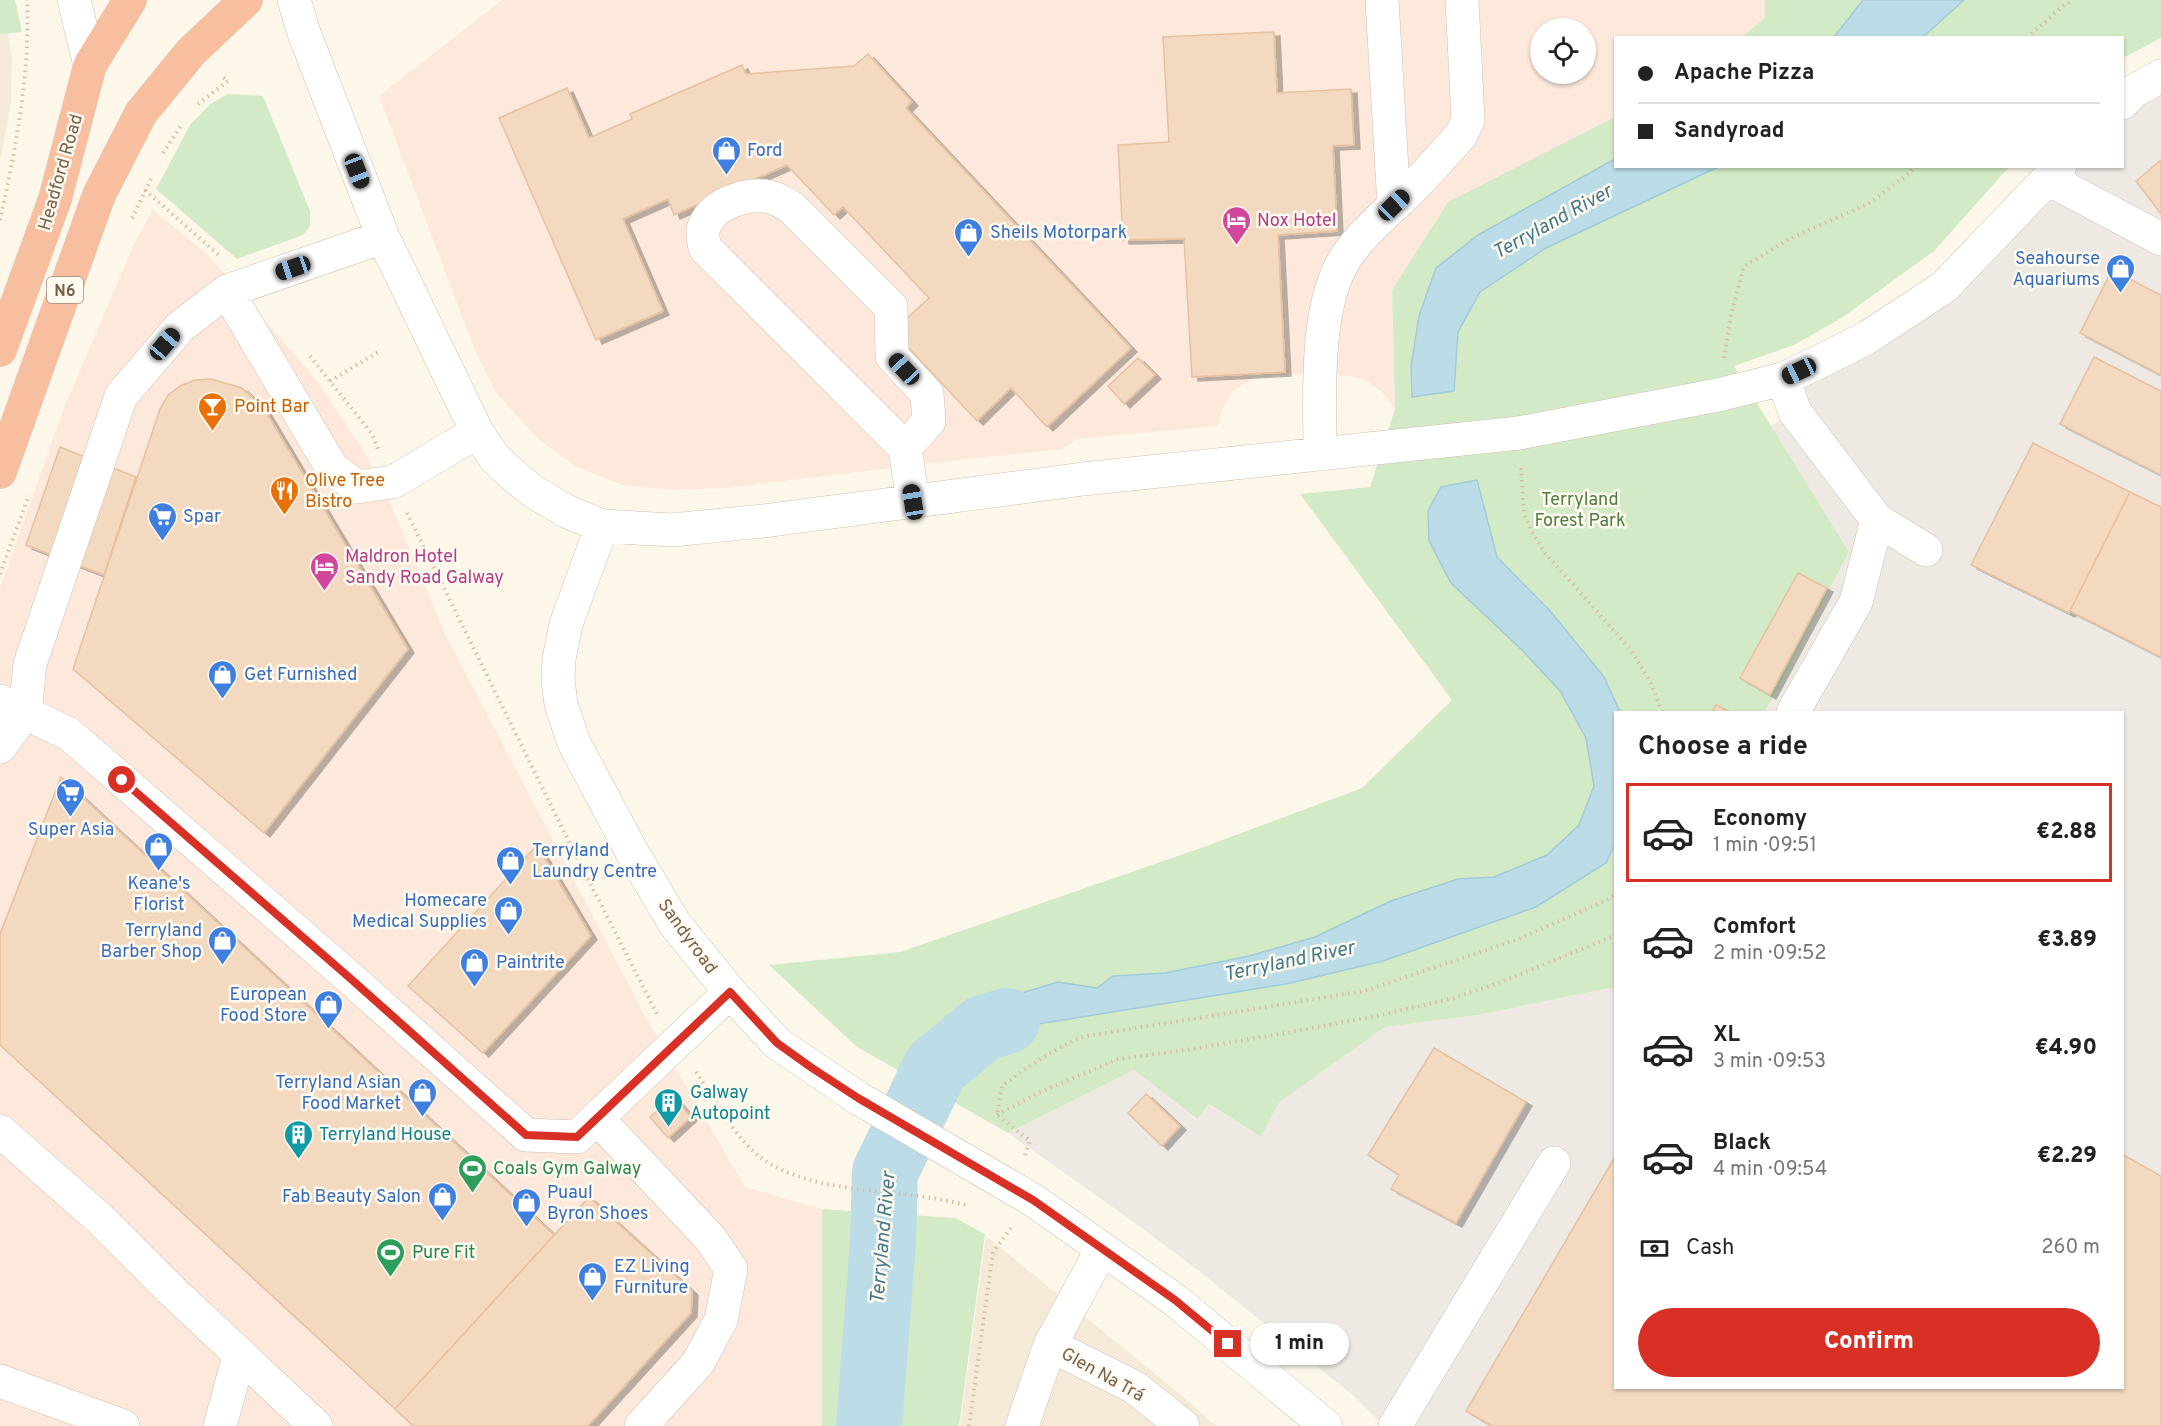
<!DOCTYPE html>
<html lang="en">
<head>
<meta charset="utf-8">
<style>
  body { margin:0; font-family:Overpass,sans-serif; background:#f6f6f6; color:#222; height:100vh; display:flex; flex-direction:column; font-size:22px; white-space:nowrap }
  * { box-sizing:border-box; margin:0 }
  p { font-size:20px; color:#767676 }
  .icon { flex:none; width:33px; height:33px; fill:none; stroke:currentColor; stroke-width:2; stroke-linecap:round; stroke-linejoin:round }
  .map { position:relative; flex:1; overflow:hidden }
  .sheet { position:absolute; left:1614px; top:711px; width:510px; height:678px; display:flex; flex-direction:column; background:#fff; border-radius:0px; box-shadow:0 2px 4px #0004 }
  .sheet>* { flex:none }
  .guide { position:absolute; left:1614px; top:36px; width:510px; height:132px; border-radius:0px; box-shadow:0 2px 4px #0004; display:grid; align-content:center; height:132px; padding:0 24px; background:#fff }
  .buttons { position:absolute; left:1530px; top:18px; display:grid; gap:12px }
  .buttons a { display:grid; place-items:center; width:66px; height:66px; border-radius:50%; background:#fff; box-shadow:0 2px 4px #0004; font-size:30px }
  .end { position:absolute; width:27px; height:27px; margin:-14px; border:8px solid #d93025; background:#fff; box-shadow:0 0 0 3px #fff }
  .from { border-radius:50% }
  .bubble { position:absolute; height:42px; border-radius:21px; background:#fff; box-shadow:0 2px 4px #0004; font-size:20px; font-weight:800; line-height:42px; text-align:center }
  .car { position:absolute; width:18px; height:36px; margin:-18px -9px; border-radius:8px; box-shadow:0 0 4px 2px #0007; background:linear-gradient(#222 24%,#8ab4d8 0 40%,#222 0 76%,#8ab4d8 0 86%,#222 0) }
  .guide b { display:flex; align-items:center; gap:21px; height:57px; font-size:22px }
  .guide b+b { border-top:2px solid #e0e0e0 }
  .guide i { width:15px; height:15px; background:#222 }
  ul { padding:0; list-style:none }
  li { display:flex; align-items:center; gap:18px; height:99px; margin:0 12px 9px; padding:0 12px; border:3px solid transparent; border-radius:0px }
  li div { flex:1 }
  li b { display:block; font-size:22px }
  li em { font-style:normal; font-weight:800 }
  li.current { border-color:#d93025 }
  li>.icon { width:54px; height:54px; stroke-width:1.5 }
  h2 { padding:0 24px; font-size:27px; line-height:72px }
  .pay { display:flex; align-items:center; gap:15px; height:66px; padding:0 24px; font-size:22px }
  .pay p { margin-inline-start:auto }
  .primary-button { display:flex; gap:12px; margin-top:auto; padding:12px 24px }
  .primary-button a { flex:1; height:69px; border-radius:36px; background:#d93025; color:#fff; font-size:24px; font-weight:800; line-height:69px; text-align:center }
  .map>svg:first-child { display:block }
  .residential { fill:#f5ead7 }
  .commercial { fill:#fde9dc; fill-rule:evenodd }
  .industrial { fill:#eee9e2 }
  .green { fill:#d2ebc6 }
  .water { fill:#bcdde7; stroke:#a2cbd9; stroke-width:1.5 }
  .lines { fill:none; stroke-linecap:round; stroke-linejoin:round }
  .river { stroke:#bcdde7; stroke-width:66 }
  .building { fill:#f3d9c0; stroke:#e6c1a0; stroke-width:1.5; filter:url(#shadow) }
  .minor-casing { stroke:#cfc0ad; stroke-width:34 }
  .highway-casing { stroke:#dcd6d0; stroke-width:34 }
  .path { stroke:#d8bda2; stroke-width:4; stroke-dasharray:1.5 4.5; stroke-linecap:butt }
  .minor { stroke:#fff; stroke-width:33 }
  .highway { stroke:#f7bf9f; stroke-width:33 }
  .route { stroke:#d93025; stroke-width:8 }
  .labels { text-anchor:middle; stroke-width:5; stroke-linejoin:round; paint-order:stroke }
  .shield { fill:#fffaef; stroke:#a08e7c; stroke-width:1.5 }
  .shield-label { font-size:16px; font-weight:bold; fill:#78604b }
  .shop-label { font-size:18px; fill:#366cbe; stroke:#fffaef; text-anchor:start }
  .street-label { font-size:18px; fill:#78604b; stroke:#fffaef }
  .hotel-label { font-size:18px; fill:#b23c85; stroke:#fffaef; text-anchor:start }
  .food-label { font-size:18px; fill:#c56008; stroke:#fffaef; text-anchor:start }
  .park-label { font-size:18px; fill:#4e7e42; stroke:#fffaef }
  .culture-label { font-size:18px; fill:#0d838f; stroke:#fffaef; text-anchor:start }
  .leisure-label { font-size:18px; fill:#27864d; stroke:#fffaef; text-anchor:start }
  .water-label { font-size:20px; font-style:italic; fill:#44798b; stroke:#fffaef }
</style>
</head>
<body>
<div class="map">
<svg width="2161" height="1426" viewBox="0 0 2161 1426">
  <defs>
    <filter id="shadow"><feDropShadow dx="6" dy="4" stdDeviation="0" flood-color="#0004"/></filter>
  </defs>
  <rect width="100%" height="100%" fill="#fdf7e9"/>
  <!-- residential -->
  <path class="residential" d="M0,0h3l9,59 -1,43 -11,60z
    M986,1236l201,164 29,26h-256z"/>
  <!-- commercial -->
  <path class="commercial" d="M502,0h1263v18l-25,19 -124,1 -1,79 -79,42 -144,131 3,119 -13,-17 -19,-13 -15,-3 -52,-2 -44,4 -21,15 -9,17 -4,16 -142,13 -13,10 -132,14 -206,25 -52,2 -51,-5 -47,-19 -37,-27 -41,-45 -22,-43 -96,-255zM1540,28h46v46h-46z
    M153,210l54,44 108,124 52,78 22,44 57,136 199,380 100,171 77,22v217h-822v-838l64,-180 70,-164z"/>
  <!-- industrial -->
  <path class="industrial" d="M2161,76v1350h-777l-30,-30 -151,-122 -79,-59 -116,-82 126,-63 62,49 12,-15 53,33 17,-35 107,-75 93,-12 137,-28 1,401h506v-676h-357l84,-160 -80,-125 26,-15 -12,-33 85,-42 192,-170 62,-1 1,-63z"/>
  <!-- green -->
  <path class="green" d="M0,0h15l7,32 -22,2z
    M1765,0h396v38l-38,20 -1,-20h-382l25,-20z
    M228,94l35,2 47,115v15l-7,9 -66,24 -81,-70 34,-64 20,-21z
    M1615,117l1,49 393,1 -75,84 -91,66 -49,28 -60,21 115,186 -84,160h-149l-1,275 -137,28 -93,12 -106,75 -18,35 -52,-33 -12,15 -63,-49 -126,63 -151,-86 -88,-82 131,-13 301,-104 161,-60 90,-88 -152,-206 70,-7 25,-78 -3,-119 56,-88z
    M822,1209l133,9 30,16 -26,192h-137z"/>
  <!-- water -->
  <path class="water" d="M1863,0h101l-41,37h-89z
    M1615,159l1,7 102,1 -172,81 -66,44 -22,40 -4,59 -42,6 -1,-30 8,-51 17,-48 42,-33z
    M1477,480l20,77 54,55 53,65 16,35h-4l-1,132 -9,19 -70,44 -153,54 -97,23 -248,40 -52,21 -32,33 -44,-17 26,-25 89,-44 33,-10 39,6 16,-12 52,-3 84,-17 66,-19 76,-36 67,-22 36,-2 53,-22 32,-30 15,-39 -8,-48 -26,-47 -37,-40 -72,-68 -22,-42 -1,-30 13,-24z
    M868,1217l27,1 -4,73 -13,135h-22l12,-170z"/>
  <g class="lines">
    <!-- river -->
    <path class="river" d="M869,1426l14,-185 2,-69 51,-105 47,-39 24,-7"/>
  </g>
  <!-- building -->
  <path class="building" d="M1274,32l3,61 74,-4 3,56 -21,1 4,85 -59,4 7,137 -93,5 -8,-138 -61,1 -5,-95 51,-3 -6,-105z
    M868,54l44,48 -6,6 225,240 -84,79 -36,-39 -34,33 -84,-90 36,-33 -86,-91 -9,8 -47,-50 -113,50 -6,-16 -45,20 40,92 -67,29 -97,-222 68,-30 22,50 43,-19 -2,-5 112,-49 4,9 108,-8z
    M2161,160v54l-25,-33z
    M2112,270l49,25v80l-81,-42z
    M2094,357l67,34v84l-101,-51z
    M1138,358l17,17 -31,29 -16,-18z
    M211,379l31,9 21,19 145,242 -144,184 -191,-164 87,-260 8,-14 14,-10 13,-5z
    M2033,443l97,49 -61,121 -98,-48z
    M60,447l76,30 -32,98 -78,-30z
    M2130,492l31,15v150l-91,-46z
    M1798,573l29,15 -57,107 -30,-17z
    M1716,705l14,7h-18z
    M61,777l493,458 -159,174 -395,-364v-111z
    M537,845l54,91 -108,117 -75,-67z
    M1434,1048l92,54 -70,121 -65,-34 8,-14 -31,-20z
    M1146,1094l34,32 -18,20 -34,-33z
    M674,1097l17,20 -23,21 -18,-21z
    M2122,1154l39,22v250h-669l-26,-15 150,-256v233h506z
    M589,1197l103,94 -1,22 -103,113h-175l-18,-17z"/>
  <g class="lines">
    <defs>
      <path id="minor" d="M74,0l16,65
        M294,0l10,33 79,204 94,195 17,25 21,20 19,15 32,19 36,15 70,4 92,-9 319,-42 436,-46 199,-38 65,-16 48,-23 37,-19 76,-50 116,-121
        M1382,0l12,205
        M2122,103l12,-12 27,-15
        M2048,179l113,60
        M227,291l105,177 25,19 36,-5 84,-50
        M1783,379l12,33 82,108 49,30
        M905,448l24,-27 -2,-27 -35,-38 -1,-49 -100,-100c-6,-3 -14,-9 -21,-10 -24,-5 -60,7 -67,33 -1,5 1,12 2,18l200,200 8,54
        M1320,454c0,-59 -7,-155 31,-204 18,-24 43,-43 64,-65 16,-16 31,-33 46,-50l7,-15 -6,-120
        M602,526l-36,98 -7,35 -1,21 3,24 13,39 57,107 44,74 55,68 47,51 81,55 175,102 142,100 151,126
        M0,701l69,33 282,245 175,156 51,2 153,-145
        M1793,712l63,-110 21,-82
        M0,747l25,-34 5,-49 91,-268 59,-69 47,-36 156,-54
        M597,1118l113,120 21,31 -10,51 -23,43 -57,63
        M0,1131l100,88 70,70 146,137
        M1050,1345l84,42 49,39
        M0,1381l123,45
        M220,1426l19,-70
        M1022,1426l28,-81 52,-96
        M1395,1426l159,-263"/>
      <path id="highway" d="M0,350l55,-151 35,-134 40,-65
        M0,472l99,-277 42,-82 50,-61 55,-52"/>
    </defs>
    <!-- minor casing -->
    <use href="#minor" class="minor-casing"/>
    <!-- highway casing -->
    <use href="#highway" class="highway-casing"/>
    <!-- path -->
    <path class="path" d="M2027,38l36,-32 10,-6
      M198,104l30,-23 -8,-6
      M163,153l19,-29
      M145,190l76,67
      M132,218l19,-39
      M0,220c15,-66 31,-152 27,-220
      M310,356l62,78 6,15
      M1724,358l7,-43 13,-49 49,-29 75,-33 42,-31 4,-7
      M330,381l50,-30
      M1521,468l3,45 9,21 12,19 87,98 20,35 10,26
      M407,513l164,333 86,168
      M0,574l29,-79
      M696,1072c16,23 32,52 50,72 50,56 156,41 222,62
      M997,1115l41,-22 80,-34 68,-9 105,-18 90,-17 73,-17 47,-16 115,-47
      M1025,1155l5,-14 -33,-26 5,-29c25,-19 51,-36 79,-49l283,-46 152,-51 91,-40 9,-6
      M969,1426l24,-174 18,-24"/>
    <!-- minor -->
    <use href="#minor" class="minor"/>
    <!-- highway -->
    <use href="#highway" class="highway"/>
  </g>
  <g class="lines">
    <!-- route -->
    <path class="route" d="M122,780l229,199 175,156 51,2 153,-145 47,51 35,25 46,30 175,102 142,100 53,44"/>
  </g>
  <!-- icons -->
  <defs>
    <symbol id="shop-pin" viewBox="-11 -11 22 30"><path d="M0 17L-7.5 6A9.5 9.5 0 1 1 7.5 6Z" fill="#3f7fe0" stroke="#fffaef"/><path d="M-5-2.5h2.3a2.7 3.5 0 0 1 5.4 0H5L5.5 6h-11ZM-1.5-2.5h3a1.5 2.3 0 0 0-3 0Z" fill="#fff"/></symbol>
    <symbol id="hotel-pin" viewBox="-11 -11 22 30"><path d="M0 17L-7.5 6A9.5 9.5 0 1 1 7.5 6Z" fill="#d1479c" stroke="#fffaef"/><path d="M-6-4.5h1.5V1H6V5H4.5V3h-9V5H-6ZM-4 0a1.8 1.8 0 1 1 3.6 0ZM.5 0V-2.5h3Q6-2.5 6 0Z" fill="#fff"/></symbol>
    <symbol id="bar-pin" viewBox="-11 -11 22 30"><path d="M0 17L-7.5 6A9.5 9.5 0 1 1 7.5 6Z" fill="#e8710a" stroke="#fffaef"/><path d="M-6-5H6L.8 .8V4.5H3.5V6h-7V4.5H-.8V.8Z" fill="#fff"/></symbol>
    <symbol id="restaurant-pin" viewBox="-11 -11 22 30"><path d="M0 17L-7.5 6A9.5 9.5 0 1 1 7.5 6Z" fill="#e8710a" stroke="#fffaef"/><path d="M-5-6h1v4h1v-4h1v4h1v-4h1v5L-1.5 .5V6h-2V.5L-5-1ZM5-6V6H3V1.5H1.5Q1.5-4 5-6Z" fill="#fff"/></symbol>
    <symbol id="supermarket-pin" viewBox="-11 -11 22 30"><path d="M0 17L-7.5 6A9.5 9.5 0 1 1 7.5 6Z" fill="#3f7fe0" stroke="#fffaef"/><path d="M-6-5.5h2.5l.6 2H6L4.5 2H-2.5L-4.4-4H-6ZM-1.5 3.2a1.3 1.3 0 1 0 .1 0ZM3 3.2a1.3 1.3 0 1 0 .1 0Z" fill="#fff"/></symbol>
    <symbol id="building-pin" viewBox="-11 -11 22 30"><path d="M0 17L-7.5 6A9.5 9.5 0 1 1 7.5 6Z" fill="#0f9aa8" stroke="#fffaef"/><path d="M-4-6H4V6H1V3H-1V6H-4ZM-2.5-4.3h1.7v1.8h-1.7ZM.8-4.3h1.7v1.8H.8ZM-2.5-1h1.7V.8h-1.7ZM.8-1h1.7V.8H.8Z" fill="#fff"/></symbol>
    <symbol id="stadium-pin" viewBox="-11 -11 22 30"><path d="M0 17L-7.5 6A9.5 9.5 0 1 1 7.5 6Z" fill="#2e9e5b" stroke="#fffaef"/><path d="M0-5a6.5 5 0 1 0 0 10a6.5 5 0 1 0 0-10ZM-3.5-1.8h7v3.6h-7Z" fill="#fff"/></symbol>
  </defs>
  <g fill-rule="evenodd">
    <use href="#shop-pin" x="710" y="134" width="33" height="45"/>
    <use href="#hotel-pin" x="1220" y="204" width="33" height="45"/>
    <use href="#shop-pin" x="952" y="216" width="33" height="45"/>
    <use href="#shop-pin" x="2104" y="252" width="33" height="45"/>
    <use href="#bar-pin" x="196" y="390" width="33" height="45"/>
    <use href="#restaurant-pin" x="268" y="474" width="33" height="45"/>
    <use href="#supermarket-pin" x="146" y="500" width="33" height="45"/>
    <use href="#hotel-pin" x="308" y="550" width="33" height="45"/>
    <use href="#shop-pin" x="206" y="658" width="33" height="45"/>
    <use href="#supermarket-pin" x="54" y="776" width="33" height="45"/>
    <use href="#shop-pin" x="142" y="830" width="33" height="45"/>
    <use href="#shop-pin" x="494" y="844" width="33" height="45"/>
    <use href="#shop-pin" x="492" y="894" width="33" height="45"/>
    <use href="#shop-pin" x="206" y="924" width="33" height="45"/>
    <use href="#shop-pin" x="458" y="946" width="33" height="45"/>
    <use href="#shop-pin" x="312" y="988" width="33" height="45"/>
    <use href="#shop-pin" x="406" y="1076" width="33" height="45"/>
    <use href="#building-pin" x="652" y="1086" width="33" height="45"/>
    <use href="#building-pin" x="282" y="1118" width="33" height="45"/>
    <use href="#stadium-pin" x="456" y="1152" width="33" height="45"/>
    <use href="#shop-pin" x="426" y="1180" width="33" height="45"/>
    <use href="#shop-pin" x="510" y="1186" width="33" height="45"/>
    <use href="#stadium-pin" x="374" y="1236" width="33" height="45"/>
    <use href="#shop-pin" x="576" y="1260" width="33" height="45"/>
  </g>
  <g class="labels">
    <!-- shield labels -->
    <rect class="shield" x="47" y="277" width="36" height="26" rx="4.5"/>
    <g class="shield-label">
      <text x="65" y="296">N6</text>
    </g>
    <!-- shop labels -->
    <g class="shop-label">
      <text x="747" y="156">Ford</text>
      <text x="990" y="238">Sheils Motorpark</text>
      <text x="2100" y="264" text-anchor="end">Seahourse<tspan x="2100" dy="21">Aquariums</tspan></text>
      <text x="183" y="522">Spar</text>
      <text x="244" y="680">Get Furnished</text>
      <text x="71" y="835" text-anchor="middle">Super Asia</text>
      <text x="532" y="856">Terryland<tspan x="532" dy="21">Laundry Centre</tspan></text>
      <text x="159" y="889" text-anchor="middle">Keane's<tspan x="159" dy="21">Florist</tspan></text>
      <text x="487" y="906" text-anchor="end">Homecare<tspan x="487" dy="21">Medical Supplies</tspan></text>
      <text x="202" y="936" text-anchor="end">Terryland<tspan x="202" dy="21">Barber Shop</tspan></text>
      <text x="496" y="968">Paintrite</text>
      <text x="307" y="1000" text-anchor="end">European<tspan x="307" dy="21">Food Store</tspan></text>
      <text x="401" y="1088" text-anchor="end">Terryland Asian<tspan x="401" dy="21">Food Market</tspan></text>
      <text x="547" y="1198">Puaul<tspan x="547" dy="21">Byron Shoes</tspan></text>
      <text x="421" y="1202" text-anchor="end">Fab Beauty Salon</text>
      <text x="614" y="1272">EZ Living<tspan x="614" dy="21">Furniture</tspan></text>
    </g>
    <!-- street labels -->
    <g class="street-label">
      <text transform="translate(60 172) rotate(-74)" y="6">Headford Road</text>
      <text transform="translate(688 936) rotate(54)" y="6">Sandyroad</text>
      <text transform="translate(1103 1374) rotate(29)" y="6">Glen Na Trá</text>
    </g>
    <!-- hotel labels -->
    <g class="hotel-label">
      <text x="1257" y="226">Nox Hotel</text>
      <text x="345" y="562">Maldron Hotel<tspan x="345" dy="21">Sandy Road Galway</tspan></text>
    </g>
    <!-- food labels -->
    <g class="food-label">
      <text x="234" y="412">Point Bar</text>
      <text x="305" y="486">Olive Tree<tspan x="305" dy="21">Bistro</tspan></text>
    </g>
    <!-- park labels -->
    <g class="park-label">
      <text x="1580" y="505">Terryland<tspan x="1580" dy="21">Forest Park</tspan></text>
    </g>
    <!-- culture labels -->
    <g class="culture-label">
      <text x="690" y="1098">Galway<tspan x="690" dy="21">Autopoint</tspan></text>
      <text x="319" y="1140">Terryland House</text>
    </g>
    <!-- leisure labels -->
    <g class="leisure-label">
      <text x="493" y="1174">Coals Gym Galway</text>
      <text x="412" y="1258">Pure Fit</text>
    </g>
    <!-- water labels -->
    <g class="water-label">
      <text transform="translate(1552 221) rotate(-29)" y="7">Terryland River</text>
      <text transform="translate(1289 960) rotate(-12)" y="7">Terryland River</text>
      <text transform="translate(882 1238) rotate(-85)" y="7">Terryland River</text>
    </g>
  </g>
</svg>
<div class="buttons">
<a><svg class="icon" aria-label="locate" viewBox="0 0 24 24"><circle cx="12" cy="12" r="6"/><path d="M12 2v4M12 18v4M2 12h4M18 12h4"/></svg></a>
</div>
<i class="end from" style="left:122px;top:780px"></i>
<i class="end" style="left:1228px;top:1344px"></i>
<div class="bubble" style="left:1250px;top:1323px;width:99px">1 min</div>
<i class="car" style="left:357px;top:171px;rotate:159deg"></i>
<i class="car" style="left:1394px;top:205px;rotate:46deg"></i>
<i class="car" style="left:293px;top:268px;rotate:251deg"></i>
<i class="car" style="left:165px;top:344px;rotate:40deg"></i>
<i class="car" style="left:904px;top:369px;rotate:317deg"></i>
<i class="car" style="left:1799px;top:371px;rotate:245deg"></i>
<i class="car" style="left:913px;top:502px;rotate:351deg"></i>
<div class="guide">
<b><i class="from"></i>Apache Pizza</b>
<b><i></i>Sandyroad</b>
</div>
<section class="sheet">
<h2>Choose a ride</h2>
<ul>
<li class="current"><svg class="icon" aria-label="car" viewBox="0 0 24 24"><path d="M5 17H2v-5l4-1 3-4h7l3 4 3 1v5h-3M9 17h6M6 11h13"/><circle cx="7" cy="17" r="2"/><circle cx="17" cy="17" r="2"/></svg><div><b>Economy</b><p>1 min · 09:51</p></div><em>€2.88</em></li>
<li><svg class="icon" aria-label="car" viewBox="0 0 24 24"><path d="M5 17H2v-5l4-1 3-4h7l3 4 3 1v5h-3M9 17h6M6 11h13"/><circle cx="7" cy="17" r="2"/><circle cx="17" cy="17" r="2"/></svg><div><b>Comfort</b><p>2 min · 09:52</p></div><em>€3.89</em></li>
<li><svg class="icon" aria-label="car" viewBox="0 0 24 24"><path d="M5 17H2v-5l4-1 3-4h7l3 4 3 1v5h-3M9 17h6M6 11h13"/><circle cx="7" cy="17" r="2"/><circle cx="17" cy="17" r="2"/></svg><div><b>XL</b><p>3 min · 09:53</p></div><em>€4.90</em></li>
<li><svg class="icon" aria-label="car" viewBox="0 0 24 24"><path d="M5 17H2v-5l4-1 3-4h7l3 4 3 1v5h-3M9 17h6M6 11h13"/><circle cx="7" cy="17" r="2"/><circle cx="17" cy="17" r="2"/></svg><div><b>Black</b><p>4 min · 09:54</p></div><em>€2.29</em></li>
</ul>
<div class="pay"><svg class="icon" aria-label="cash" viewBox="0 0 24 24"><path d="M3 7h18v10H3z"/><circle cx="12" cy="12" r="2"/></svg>Cash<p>260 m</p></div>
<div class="primary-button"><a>Confirm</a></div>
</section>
</div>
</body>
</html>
